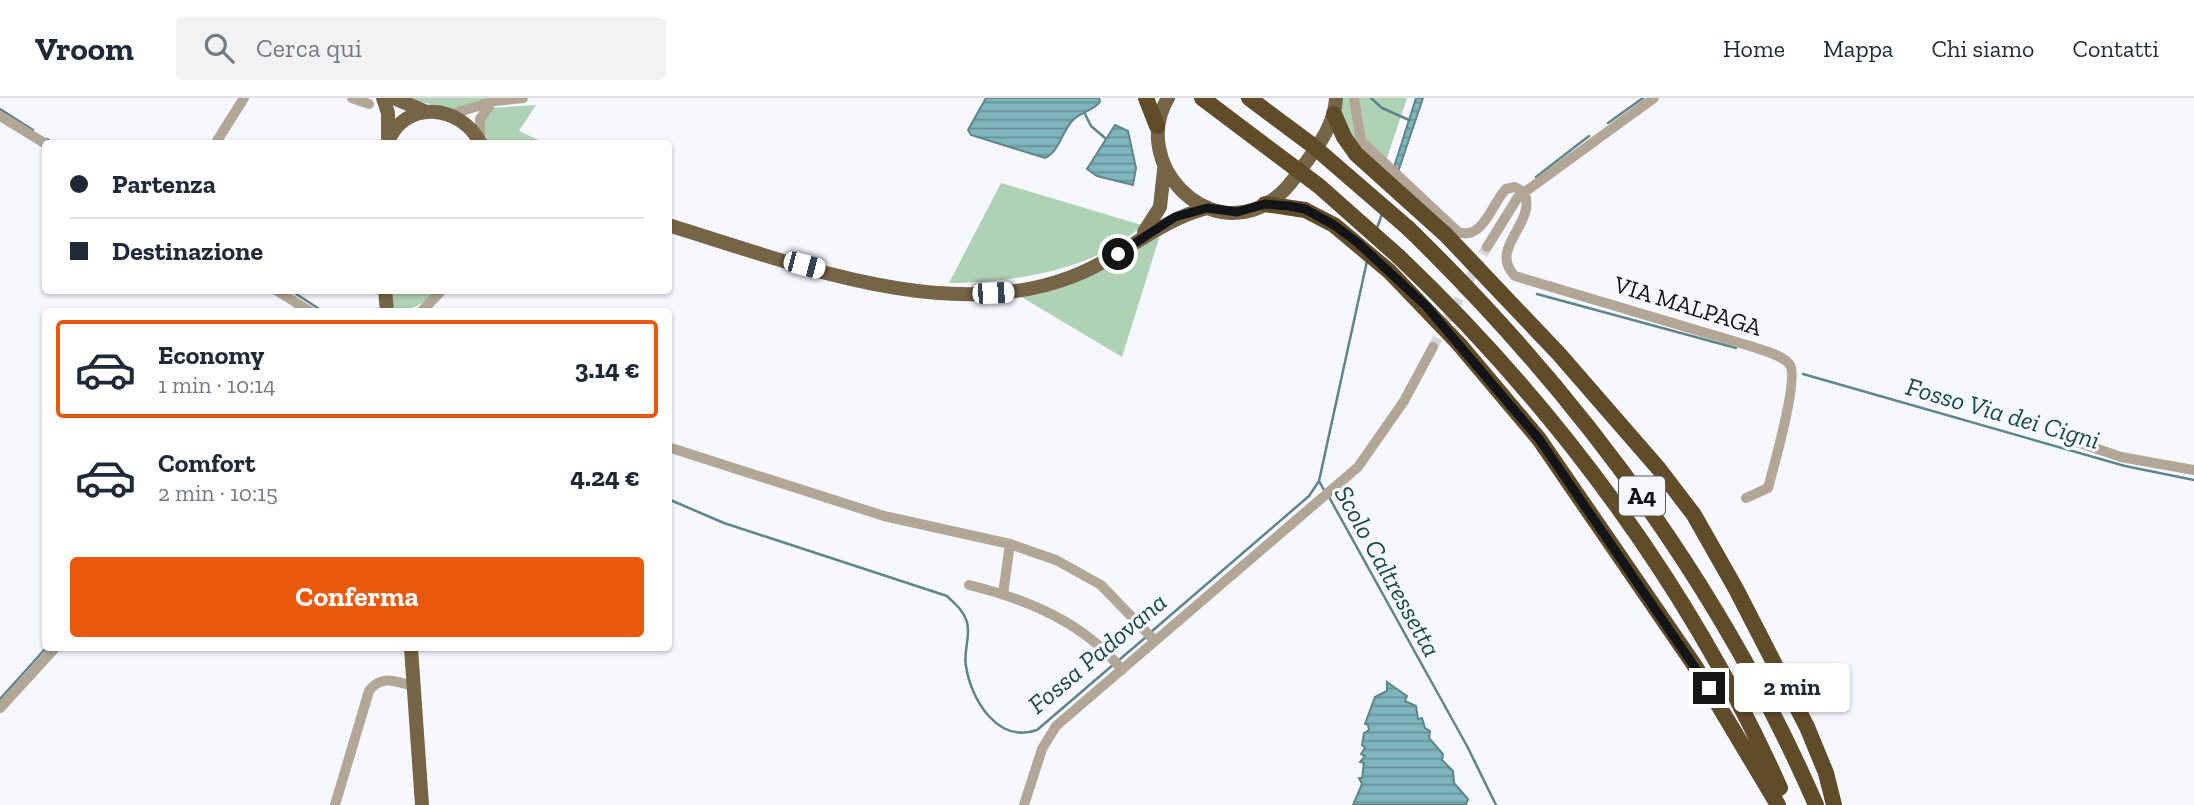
<!DOCTYPE html>
<html lang="it">
<head>
<meta charset="utf-8">
<style>
  body { margin:0; font-family:"Zilla Slab",serif; background:#f2f2f3; color:#1f2937; height:100vh; display:flex; flex-direction:column; font-size:26px; white-space:nowrap }
  * { box-sizing:border-box; margin:0 }
  p { font-size:23px; color:#747a83 }
  .icon { flex:none; width:38px; height:38px; fill:none; stroke:currentColor; stroke-width:2; stroke-linecap:round; stroke-linejoin:round }
  .map { position:relative; flex:1; overflow:hidden }
  .sheet { position:absolute; left:42px; top:210px; width:630px; height:343px; display:flex; flex-direction:column; background:#fff; border-radius:7px; box-shadow:0 2px 5px #0004 }
  .sheet>* { flex:none }
  .guide { position:absolute; left:42px; top:42px; width:630px; height:154px; border-radius:7px; box-shadow:0 2px 5px #0004; display:grid; align-content:center; height:154px; padding:0 28px; background:#fff }
  .end { position:absolute; width:32px; height:32px; margin:-16px; border:9px solid #131416; background:#fff; box-shadow:0 0 0 4px #fff }
  .from { border-radius:50% }
  .bubble { position:absolute; height:49px; border-radius:7px; background:#fff; box-shadow:0 2px 5px #0004; font-size:23px; font-weight:700; line-height:49px; text-align:center }
  .car { position:absolute; width:21px; height:42px; margin:-21px -10px; border-radius:9px; box-shadow:0 0 5px 2px #0007; background:linear-gradient(#fff 24%,#345 0 40%,#fff 0 76%,#345 0 86%,#fff 0) }
  .guide b { display:flex; align-items:center; gap:24px; height:66px; font-size:26px }
  .guide b+b { border-top:2px solid #e0e1e3 }
  .guide i { width:18px; height:18px; background:#1f2937 }
  ul { padding:12px 0 0; list-style:none }
  li { display:flex; align-items:center; gap:21px; height:98px; margin:0 14px 10px; padding:0 14px; border:4px solid transparent; border-radius:7px }
  li div { flex:1 }
  li b { display:block; font-size:26px }
  li em { font-style:normal; font-weight:700 }
  li.current { border-color:#ea580c }
  li>.icon { width:63px; height:63px; stroke-width:1.5 }
  .button { display:flex; gap:14px; margin-top:auto; padding:14px 28px }
  .button a { flex:1; height:80px; border-radius:7px; background:#ea580c; color:#fff; font-size:28px; font-weight:700; line-height:80px; text-align:center }
  header { display:flex; align-items:center; gap:42px; box-sizing:border-box; height:98px; padding:0 35px; background:#fff; border-bottom:2px solid #e0e1e3 }
  header strong { font-size:33px }
  nav { display:flex; gap:38px; margin-inline-start:auto; font-size:24px }
  .search { width:490px; height:63px; background:#f2f2f3; display:flex; align-items:center; gap:18px; box-sizing:border-box; padding:0 24px; border-radius:7px; color:#747a83; font-size:26px }
  .map>svg:first-child { display:block }
  .grass { fill:#b0d2b4 }
  .water { fill:url(#water-rules); stroke:#5f858a; stroke-width:2 }
  .lines { fill:none; stroke-linecap:round; stroke-linejoin:round }
  .stream { stroke:#5f858a; stroke-width:2.5 }
  .minor-tunnel { stroke:#d5d6dc; stroke-width:10; stroke-dasharray:10 5; stroke-linecap:butt }
  .minor { stroke:#b2a797; stroke-width:10 }
  .major { stroke:#766447; stroke-width:14 }
  .highway { stroke:#614c2a; stroke-width:16 }
  .highway-bridge { stroke:#614c2a; stroke-width:16 }
  .route { stroke:#131416; stroke-width:9 }
  .labels { text-anchor:middle; stroke-width:6; stroke-linejoin:round; paint-order:stroke }
  .shield { fill:#f7f8ff; stroke:#57585c; stroke-width:2 }
  .shield-label { font-size:23px; font-weight:bold; fill:#131416 }
  .street-label { font-size:24px; fill:#131416; stroke:#f7f8ff }
  .water-label { font-size:26px; font-style:italic; fill:#194a50; stroke:#f7f8ff }
</style>
</head>
<body>
<header>
<strong>Vroom</strong>
<div class="search"><svg class="icon" aria-label="search" viewBox="0 0 24 24"><circle cx="10" cy="10" r="6"/><path d="M15 15l6 6"/></svg>Cerca qui</div>
<nav><a>Home</a><a>Mappa</a><a>Chi siamo</a><a>Contatti</a></nav>
</header>
<div class="map">
<svg width="2194" height="707" viewBox="0 0 2194 707">
  <defs>
    <pattern id="water-rules" width="6" height="5" patternUnits="userSpaceOnUse" patternTransform="scale(1.75)"><rect width="6" height="5" fill="#7fb5bc"/><path d="M0 2.5h6" fill="none" stroke="#679298"/></pattern>
  </defs>
  <rect width="100%" height="100%" fill="#f7f8ff"/>
  <!-- grass -->
  <path class="grass" d="M399,0h95l-34,12z
    M1338,0h69l-26,78 -37,-45z
    M536,7l-17,26 26,12h-59c-7,-14 -5,-23 5,-35z
    M1001,85l141,42c-44,45 -132,58 -193,58z
    M1161,134l-39,125 -104,-62z
    M388,193h48c-11,12 -25,21 -41,19l-6,-7z"/>
  <!-- water -->
  <path class="water" d="M986,0h113l1,4c-8,10 -20,10 -28,19 -10,11 -13,31 -27,37l-74,-23 -3,-5z
    M1416,0h7l-25,74 -4,-5z
    M1115,27l13,6 8,37 -3,17 -36,-9 -10,-7z
    M1387,584l20,14 -2,5 11,5 2,13 4,-1 3,10 5,3 -1,7 14,16 -1,6 11,11 1,12 14,16 -2,6h-113l9,-21 -3,-6h3l2,-15 -4,-1 5,-6 -4,-2 4,-6 -3,-3 2,-12 5,-3 -1,-5 -3,-1 10,-27 12,-6z"/>
  <g class="lines">
    <!-- stream -->
    <path class="stream" d="M1371,0l11,10 27,12
      M0,11l33,21
      M1085,16l6,12 14,12
      M1608,25l35,-25
      M47,41l8,5
      M1536,79l53,-41
      M1377,130l5,-14
      M290,192l34,22
      M1537,196l199,54
      M1803,276l322,92 69,14
      M1325,394l-6,-11 48,-220
      M1329,399l138,249 29,59
      M668,401l56,24 223,73c8,8 17,15 20,26 4,15 -4,29 -1,44 5,34 32,78 71,64l77,-66
      M1151,534l158,-136 10,-15
      M1119,562l27,-23
      M0,601l46,-51"/>
    <!-- minor-tunnel -->
    <path class="minor-tunnel" d="M1433,249l54,-100"/>
    <!-- minor -->
    <path class="minor" d="M352,0l17,6
      M1354,0l7,43 97,91c25,9 34,-29 48,-43l9,-2 9,5c14,31 -37,56 -9,84l235,70c11,4 33,9 40,19 9,14 -17,104 -22,123l-22,10
      M452,16l43,-13 28,-3
      M0,18l46,28
      M480,41v-20l11,-15
      M215,46l29,-46
      M1487,149l31,-50 136,-99
      M276,192l35,22
      M421,214l21,-22
      M2071,342l50,17 73,13
      M668,349l216,69 126,28 46,16 45,25 54,56
      M969,487c57,14 115,37 153,85
      M1003,496l7,-50
      M0,610l55,-60
      M335,707l34,-114c12,-17 27,-9 45,-5
      M1024,707l18,-56 14,-23 302,-259 46,-66 29,-54"/>
    <!-- major -->
    <path class="major" d="M383,0l5,15v25
      M394,0l30,13
      M1168,0c-38,64 38,146 103,103 16,-10 25,-26 36,-40 14,-19 28,-39 29,-63
      M387,46c17,-46 74,-40 94,0
      M668,127c122,37 278,100 403,52 49,-18 86,-56 136,-69
      M1144,134l16,-25 4,-37
      M385,192l2,22
      M411,550l11,157"/>
    <!-- highway -->
    <path class="highway" d="M1146,0l11,28
      M1334,16l10,23 12,17 90,81 113,119 100,115 35,46 42,74 71,138 19,46 8,32
      M1265,106l40,6 29,15 55,46 70,73 80,95 156,227 83,139
      M1408,130c172,167 312,357 408,577
      M1398,158c158,150 293,332 382,532"/>
    <!-- highway-bridge -->
    <path class="highway-bridge" d="M1202,0l117,88 79,70
      M1249,0l63,47 96,83"/>
  </g>
  <g class="lines">
    <!-- route -->
    <path class="route" d="M1118,156l57,-37 32,-9 30,4 28,-8 24,2 16,3 29,16 24,18 68,63 113,133 170,249"/>
  </g>
  <g class="labels">
    <!-- shield labels -->
    <rect class="shield" x="1619" y="378.5" width="46" height="39" rx="5"/>
    <g class="shield-label">
      <text x="1642" y="406">A4</text>
    </g>
    <!-- street labels -->
    <g class="street-label">
      <text transform="translate(1688 208) rotate(17)" y="8">VIA MALPAGA</text>
    </g>
    <!-- water labels -->
    <g class="water-label">
      <text transform="translate(2003 315) rotate(16)" y="9">Fosso Via dei Cigni</text>
      <text transform="translate(1388 473) rotate(61)" y="9">Scolo Caltressetta</text>
      <text transform="translate(1097 555) rotate(-40)" y="9">Fossa Padovana</text>
    </g>
  </g>
</svg>
<i class="end from" style="left:1118px;top:156px"></i>
<i class="end" style="left:1709px;top:590px"></i>
<div class="bubble" style="left:1734px;top:565px;width:116px">2 min</div>
<i class="car" style="left:804px;top:167px;rotate:105deg"></i>
<i class="car" style="left:993px;top:195px;rotate:88deg"></i>
<div class="guide">
<b><i class="from"></i>Partenza</b>
<b><i></i>Destinazione</b>
</div>
<section class="sheet">
<ul>
<li class="current"><svg class="icon" aria-label="car" viewBox="0 0 24 24"><path d="M5 17H2v-5l4-1 3-4h7l3 4 3 1v5h-3M9 17h6M6 11h13"/><circle cx="7" cy="17" r="2"/><circle cx="17" cy="17" r="2"/></svg><div><b>Economy</b><p>1 min · 10:14</p></div><em>3.14 €</em></li>
<li><svg class="icon" aria-label="car" viewBox="0 0 24 24"><path d="M5 17H2v-5l4-1 3-4h7l3 4 3 1v5h-3M9 17h6M6 11h13"/><circle cx="7" cy="17" r="2"/><circle cx="17" cy="17" r="2"/></svg><div><b>Comfort</b><p>2 min · 10:15</p></div><em>4.24 €</em></li>
</ul>
<div class="button"><a>Conferma</a></div>
</section>
</div>
</body>
</html>
